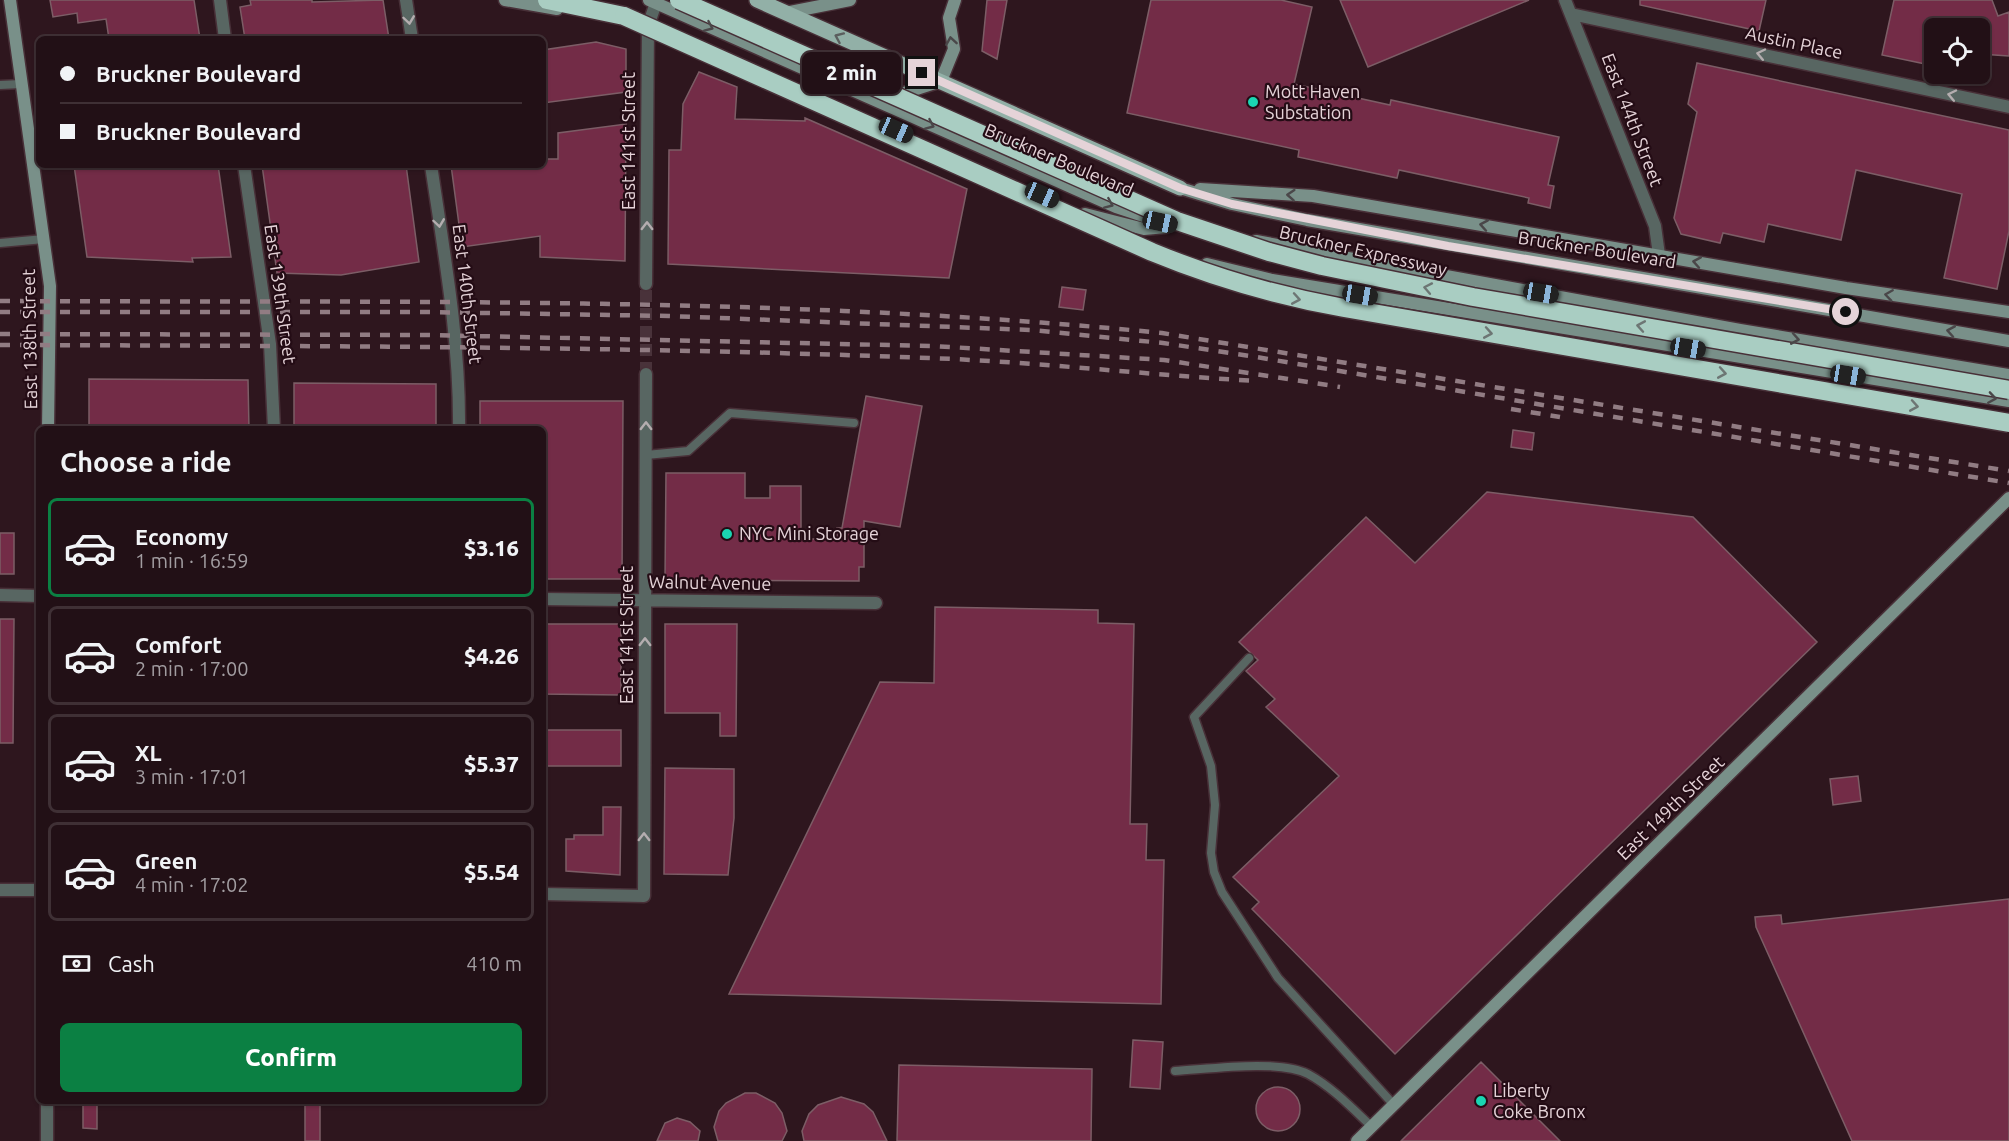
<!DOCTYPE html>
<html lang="en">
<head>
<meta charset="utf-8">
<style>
  body { margin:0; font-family:Ubuntu,sans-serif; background:#2e1e23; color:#f1f3f6; height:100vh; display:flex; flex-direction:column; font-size:22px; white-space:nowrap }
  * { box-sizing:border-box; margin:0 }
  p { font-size:20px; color:#a29da1 }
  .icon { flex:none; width:33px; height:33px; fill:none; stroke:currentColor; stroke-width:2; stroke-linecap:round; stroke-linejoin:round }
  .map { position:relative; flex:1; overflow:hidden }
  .details { position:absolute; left:36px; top:426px; width:510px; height:678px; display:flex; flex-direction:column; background:#221016; border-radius:9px; box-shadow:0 2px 4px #0004,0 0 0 2px #3f3035 }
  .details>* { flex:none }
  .top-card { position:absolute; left:36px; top:36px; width:510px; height:132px; border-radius:9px; box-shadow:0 2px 4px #0004,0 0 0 2px #3f3035; display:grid; align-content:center; height:132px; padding:0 24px; background:#221016 }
  .tools { position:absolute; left:1924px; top:18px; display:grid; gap:12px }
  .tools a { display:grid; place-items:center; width:66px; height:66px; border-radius:9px; background:#221016; box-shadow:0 2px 4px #0004,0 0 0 2px #3f3035; font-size:30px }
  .end { position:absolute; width:27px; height:27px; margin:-14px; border:8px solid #e5d3d8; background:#111; box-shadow:0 0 0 3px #111 }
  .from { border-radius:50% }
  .bubble { position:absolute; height:42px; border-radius:9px; background:#221016; box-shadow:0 2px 4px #0004,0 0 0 2px #3f3035; font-size:20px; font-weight:800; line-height:42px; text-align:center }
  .car { position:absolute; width:18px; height:36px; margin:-18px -9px; border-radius:8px; box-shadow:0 0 4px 2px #0007; background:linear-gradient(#222 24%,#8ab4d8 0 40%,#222 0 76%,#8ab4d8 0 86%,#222 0) }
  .top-card b { display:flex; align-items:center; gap:21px; height:57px; font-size:22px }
  .top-card b+b { border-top:2px solid #3f3035 }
  .top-card i { width:15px; height:15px; background:#f1f3f6 }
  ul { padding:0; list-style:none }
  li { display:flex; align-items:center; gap:18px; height:99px; margin:0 12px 9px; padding:0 12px; border:3px solid #3f3035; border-radius:9px }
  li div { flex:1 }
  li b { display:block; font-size:22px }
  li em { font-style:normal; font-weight:800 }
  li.on { border-color:#0b8043 }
  li>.icon { width:54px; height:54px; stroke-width:1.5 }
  h2 { padding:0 24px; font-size:27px; line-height:72px }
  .pay { display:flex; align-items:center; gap:15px; height:66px; padding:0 24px; font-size:22px }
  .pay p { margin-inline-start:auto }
  .cta { display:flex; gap:12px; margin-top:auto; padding:12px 24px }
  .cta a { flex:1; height:69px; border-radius:9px; background:#0b8043; color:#fff; font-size:24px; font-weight:800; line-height:69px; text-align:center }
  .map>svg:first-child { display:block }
  .building { fill:#732c47; stroke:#7c5d66; stroke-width:1.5 }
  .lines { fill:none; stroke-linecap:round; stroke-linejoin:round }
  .street-tunnel { stroke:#49323a; stroke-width:12; stroke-dasharray:12 6; stroke-linecap:butt }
  .lane-casing { stroke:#483038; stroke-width:11 }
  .street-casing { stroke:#483038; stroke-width:15 }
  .secondary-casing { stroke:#483038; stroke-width:15 }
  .primary-casing { stroke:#483038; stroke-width:18 }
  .highway-casing { stroke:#483038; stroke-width:21 }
  .lane { stroke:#586662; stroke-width:8 }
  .street { stroke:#586662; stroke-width:12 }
  .secondary { stroke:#799089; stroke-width:12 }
  .primary { stroke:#92b0a7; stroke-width:15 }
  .highway { stroke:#a9cdc2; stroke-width:18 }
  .rail { stroke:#917c83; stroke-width:4.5; stroke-dasharray:10 10; stroke-linecap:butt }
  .highway-bridge-casing { stroke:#483038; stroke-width:21; stroke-linecap:butt }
  .highway-bridge { stroke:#a9cdc2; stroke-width:18 }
  .oneway { stroke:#b4adaf }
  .oneway2 { stroke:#4a4749 }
  .oneway3 { stroke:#5b5e5e }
  .oneway4 { stroke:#6d7674 }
  .route { stroke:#e5d3d8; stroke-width:8 }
  .poi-dot { fill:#1ad5b2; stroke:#240c15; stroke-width:2 }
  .labels { text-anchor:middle; stroke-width:4.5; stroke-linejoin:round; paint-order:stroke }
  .street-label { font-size:18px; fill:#e5d3d8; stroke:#240c15 }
  .poi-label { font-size:18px; fill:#e5d3d8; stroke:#240c15; text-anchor:start }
</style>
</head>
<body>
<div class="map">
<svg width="2009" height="1141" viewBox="0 0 2009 1141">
  <rect width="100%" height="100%" fill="#2e161e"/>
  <!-- building -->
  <path class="building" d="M50,0h144l6,39h-91l-3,-20 -28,4 -1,-10 -24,4z
    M250,0h62v2l71,-2 6,39h-144l-5,-32 11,-2z
    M987,0h20l-10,59 -15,-8z
    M1151,0h130l31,7 -18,77 96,21 1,-5 168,37 -11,48 6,1 -4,22 -22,-5 1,-5 -130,-28 -2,8 -99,-21 1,-7 -172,-37z
    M1340,0h189l-161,67z
    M1640,0h126l-7,31 -119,-26z
    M1894,0h98l6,16 11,-4v44l-29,-2v-26h-45v38l-53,-11z
    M596,42l30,7v43l-83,11v-53z
    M1697,63l312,67v101l-12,58 -53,-11 18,-84 -106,-24 -15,70 -73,-16 -4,18 -41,-9 -3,10 -39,-9 -7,-16 23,-106 -9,-8z
    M699,72l38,15 -2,32 70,2v-3l162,71 -18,89 -281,-14 1,-114h12l2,-46z
    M626,124l-1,137 -85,-4v-21l-78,11 -11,-82h92v-6h15v-26z
    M74,165h144l13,92 -39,1 1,4 -106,-5z
    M262,165h144l13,97 -78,13 -64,-2z
    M1062,287l24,3 -3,20 -24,-3z
    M89,379l159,1 1,49h-160z
    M294,383l142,1v45h-142z
    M866,396l56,10 -22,121 -36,-6v46h-5v14l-194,-1 1,-107h79v25h25v-12h31v53h36v-11h5z
    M480,401h143l-1,178h-79v-150h-63z
    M1513,430l21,3 -2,17 -21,-3z
    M1487,492l206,25 124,125 -422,412 -143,-145 7,-7 -26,-25 106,-101 -73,-69 9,-8 -29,-28 12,-11 -19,-18 127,-125 49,46z
    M0,533h14v41h-14z
    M935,607l163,3v13l36,1 -4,200h17l-1,36h18l-3,144 -432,-10 151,-312 54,1z
    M0,619h14l-1,124h-13z
    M543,624h78v71l-78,-1z
    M665,624h72l-1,112h-16v-23h-55z
    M543,730h78v36h-78z
    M665,768l69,1v49l-6,57 -64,-1z
    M1858,776l3,25 -28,4 -3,-26z
    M603,807h18l-1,68 -54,-4v-32h8v-4h29z
    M2009,899v242h-157l-96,-214 -1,-10 26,-2 1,9z
    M1133,1040l30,2 -3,47 -30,-2z
    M1481,1062l79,79h-159z
    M899,1065l193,4 -1,72h-194z
    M1256 1109a22 22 0 1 1 44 0a22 22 0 1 1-44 0Z
    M745,1093h11l19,10 7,10 5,18 -5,10h-64l-4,-14 5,-16 7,-8z
    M841,1097l23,7 9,8 14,29h-83l-2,-10 7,-17 9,-9z
    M83,1101h14v28l-14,-1z
    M305,1101h15v40h-15z
    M677,1118l13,4 10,9 -2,10h-41l8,-18z"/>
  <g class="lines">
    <!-- street-tunnel -->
    <path class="street-tunnel" d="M646,374v-90"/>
    <defs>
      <path id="lane" d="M0,85l21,-1
        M0,243l44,-4
        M646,455l42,-4 42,-38 124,10
        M1249,658l-55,59 17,49 4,39 -4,48 3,19 8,20 56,86 116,127
        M1175,1071c34,-2 104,-12 133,3 24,13 44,34 64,53"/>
      <path id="street" d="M220,0l5,39
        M406,0l6,39
        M1565,0l90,226 4,29
        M1571,14l438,93
        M244,165l26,179 4,85
        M431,165c13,88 29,175 28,264
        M646,284l2,-258 9,-26
        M0,595l39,1
        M543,599l333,4
        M0,890h39
        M543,894l101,2 2,-522
        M47,1140v-39"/>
      <path id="secondary" d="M10,0l40,286 -2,143
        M505,0l52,9
        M649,0l467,207 52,17
        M785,13l65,-13
        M895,96l46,-15 13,-32 -5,-31 6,-18
        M1180,188l52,16 75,16 702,121
        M1200,189l113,7 533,92 163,24
        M1085,214l59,15 22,-2
        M1256,241l484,89 269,45
        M1207,264l65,16 737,121
        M1357,1141l652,-643"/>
      <path id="primary" d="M757,0l423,188"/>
      <path id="highway" d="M547,0l77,16"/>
    </defs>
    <!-- lane casing -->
    <use href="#lane" class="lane-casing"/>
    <!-- street casing -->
    <use href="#street" class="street-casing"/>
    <!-- secondary casing -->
    <use href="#secondary" class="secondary-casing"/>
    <!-- primary casing -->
    <use href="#primary" class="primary-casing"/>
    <!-- highway casing -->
    <use href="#highway" class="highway-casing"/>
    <!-- lane -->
    <use href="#lane" class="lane"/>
    <!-- street -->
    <use href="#street" class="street"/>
    <!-- secondary -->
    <use href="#secondary" class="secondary"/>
    <!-- primary -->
    <use href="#primary" class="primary"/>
    <!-- highway -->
    <use href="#highway" class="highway"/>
    <!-- rail -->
    <path class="rail" d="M0,301c388,2 776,-6 1162,32l847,138
      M0,312h427l242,4 362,14 132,13 87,13 759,127
      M0,334l428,1 505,11 231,14 176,27
      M0,345c310,1 619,1 929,13 109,4 218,17 328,23
      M1511,409l49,8"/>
    <defs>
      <path id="highway-bridge" d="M679,0l498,221 92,31 53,14 151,31 536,93
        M624,16l528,236c63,26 125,44 192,56l665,115"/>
    </defs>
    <!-- highway-bridge casing -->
    <use href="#highway-bridge" class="highway-bridge-casing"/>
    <!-- highway-bridge -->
    <use href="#highway-bridge" class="highway-bridge"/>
  </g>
  <!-- one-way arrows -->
  <defs><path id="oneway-chevron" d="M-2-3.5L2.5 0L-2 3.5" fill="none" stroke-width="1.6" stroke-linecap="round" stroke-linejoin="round" transform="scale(1.5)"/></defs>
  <g class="oneway">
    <use href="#oneway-chevron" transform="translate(409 20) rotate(82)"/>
    <use href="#oneway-chevron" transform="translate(1761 54) rotate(-168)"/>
    <use href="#oneway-chevron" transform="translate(1952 95) rotate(-168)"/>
    <use href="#oneway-chevron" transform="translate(439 223) rotate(82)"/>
    <use href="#oneway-chevron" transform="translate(647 226) rotate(-90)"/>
    <use href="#oneway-chevron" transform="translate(646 426) rotate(-90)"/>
    <use href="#oneway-chevron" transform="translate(645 642) rotate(-90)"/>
    <use href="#oneway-chevron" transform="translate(644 837) rotate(-90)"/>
  </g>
  <g class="oneway2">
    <use href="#oneway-chevron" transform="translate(709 27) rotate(24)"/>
    <use href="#oneway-chevron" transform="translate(951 41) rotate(-99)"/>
    <use href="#oneway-chevron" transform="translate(930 125) rotate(24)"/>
    <use href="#oneway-chevron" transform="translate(1291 195) rotate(-176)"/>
    <use href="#oneway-chevron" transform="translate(1109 204) rotate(23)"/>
    <use href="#oneway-chevron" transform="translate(1484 225) rotate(-170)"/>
    <use href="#oneway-chevron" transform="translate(1697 262) rotate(-170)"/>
    <use href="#oneway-chevron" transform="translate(1889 295) rotate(-172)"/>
    <use href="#oneway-chevron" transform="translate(1951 331) rotate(-170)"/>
    <use href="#oneway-chevron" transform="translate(1795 339) rotate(10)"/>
    <use href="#oneway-chevron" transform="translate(1992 398) rotate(9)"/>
  </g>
  <use class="oneway3" href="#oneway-chevron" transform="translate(839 37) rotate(-156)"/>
  <g class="oneway4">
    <use href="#oneway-chevron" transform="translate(1428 288) rotate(-169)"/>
    <use href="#oneway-chevron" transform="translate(1296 299) rotate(10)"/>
    <use href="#oneway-chevron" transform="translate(1641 326) rotate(-170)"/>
    <use href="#oneway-chevron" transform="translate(1488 333) rotate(10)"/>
    <use href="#oneway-chevron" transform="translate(1722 373) rotate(10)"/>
    <use href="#oneway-chevron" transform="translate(1914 406) rotate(10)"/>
  </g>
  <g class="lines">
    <!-- route -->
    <path class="route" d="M922,73l258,115 52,16 216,42 398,66"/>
  </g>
  <!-- markers -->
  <g class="poi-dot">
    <circle cx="1253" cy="102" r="6"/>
    <circle cx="727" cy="534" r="6"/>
    <circle cx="1481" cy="1101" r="6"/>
  </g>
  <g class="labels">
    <!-- street labels -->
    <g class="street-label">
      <text transform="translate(1794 43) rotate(12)" y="6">Austin Place</text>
      <text transform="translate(1632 120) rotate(69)" y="6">East 144th Street</text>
      <text transform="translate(629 141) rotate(-90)" y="6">East 141st Street</text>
      <text transform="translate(1059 160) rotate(23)" y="6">Bruckner Boulevard</text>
      <text transform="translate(1597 250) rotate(9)" y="6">Bruckner Boulevard</text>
      <text transform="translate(1363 251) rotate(13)" y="6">Bruckner Expressway</text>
      <text transform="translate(280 294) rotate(82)" y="6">East 139th Street</text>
      <text transform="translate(467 294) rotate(83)" y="6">East 140th Street</text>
      <text transform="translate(30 339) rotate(-91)" y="6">East 138th Street</text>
      <text transform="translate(710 583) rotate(1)" y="6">Walnut Avenue</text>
      <text transform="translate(627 635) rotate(-90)" y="6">East 141st Street</text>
      <text transform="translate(1671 808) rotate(-44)" y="6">East 149th Street</text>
    </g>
    <!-- poi labels -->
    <g class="poi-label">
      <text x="1265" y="98">Mott Haven<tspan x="1265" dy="21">Substation</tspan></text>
      <text x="739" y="540">NYC Mini Storage</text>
      <text x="1493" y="1097">Liberty<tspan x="1493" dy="21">Coke Bronx</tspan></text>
    </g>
  </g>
</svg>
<div class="tools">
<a><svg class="icon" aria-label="locate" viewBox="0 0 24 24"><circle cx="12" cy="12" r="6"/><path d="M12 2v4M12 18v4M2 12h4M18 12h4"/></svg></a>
</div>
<i class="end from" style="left:1846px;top:312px"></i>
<i class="end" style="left:922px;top:73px"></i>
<div class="bubble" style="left:802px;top:52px;width:99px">2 min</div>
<i class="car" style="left:896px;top:130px;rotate:114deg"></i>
<i class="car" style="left:1042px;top:195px;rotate:114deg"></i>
<i class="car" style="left:1160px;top:222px;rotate:102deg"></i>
<i class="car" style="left:1541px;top:293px;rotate:100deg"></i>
<i class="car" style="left:1360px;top:295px;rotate:99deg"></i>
<i class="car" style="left:1688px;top:348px;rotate:99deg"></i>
<i class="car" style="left:1848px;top:375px;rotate:99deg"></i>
<div class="top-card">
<b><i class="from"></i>Bruckner Boulevard</b>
<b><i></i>Bruckner Boulevard</b>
</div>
<section class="details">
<h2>Choose a ride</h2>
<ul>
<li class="on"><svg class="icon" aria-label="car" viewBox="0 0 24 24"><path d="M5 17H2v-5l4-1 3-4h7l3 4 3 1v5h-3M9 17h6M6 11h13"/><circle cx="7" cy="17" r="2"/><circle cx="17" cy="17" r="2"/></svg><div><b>Economy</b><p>1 min · 16:59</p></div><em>$3.16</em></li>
<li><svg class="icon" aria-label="car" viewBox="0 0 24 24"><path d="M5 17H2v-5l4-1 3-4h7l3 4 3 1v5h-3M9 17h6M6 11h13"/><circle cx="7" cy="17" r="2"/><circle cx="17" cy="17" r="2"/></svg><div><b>Comfort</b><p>2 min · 17:00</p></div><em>$4.26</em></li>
<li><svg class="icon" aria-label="car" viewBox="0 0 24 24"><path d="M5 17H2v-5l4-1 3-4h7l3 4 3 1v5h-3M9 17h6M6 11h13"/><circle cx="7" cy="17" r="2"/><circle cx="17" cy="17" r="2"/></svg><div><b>XL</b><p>3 min · 17:01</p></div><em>$5.37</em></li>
<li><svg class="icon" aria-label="car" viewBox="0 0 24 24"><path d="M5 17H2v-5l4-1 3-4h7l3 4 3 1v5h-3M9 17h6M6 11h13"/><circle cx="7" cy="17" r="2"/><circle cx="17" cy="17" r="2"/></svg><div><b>Green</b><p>4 min · 17:02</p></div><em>$5.54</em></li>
</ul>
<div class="pay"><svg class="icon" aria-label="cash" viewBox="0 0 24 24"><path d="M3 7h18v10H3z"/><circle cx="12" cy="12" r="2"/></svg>Cash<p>410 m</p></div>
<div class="cta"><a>Confirm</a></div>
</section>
</div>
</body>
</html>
